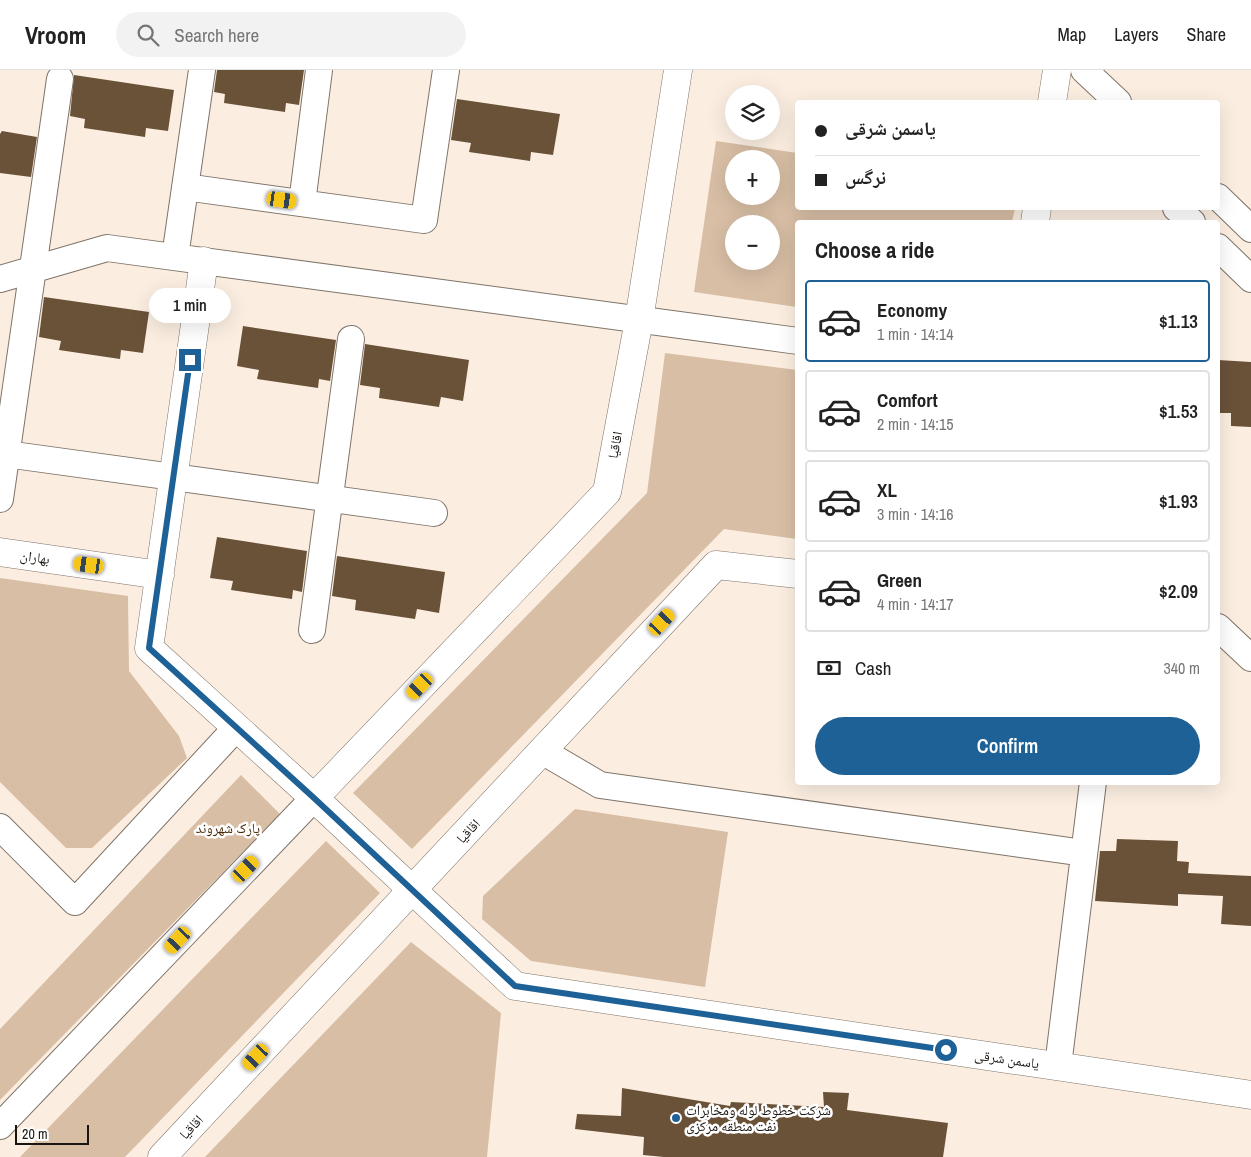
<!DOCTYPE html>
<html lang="en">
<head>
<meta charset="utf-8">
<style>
  body { margin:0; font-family:"Archivo Narrow","Noto Naskh Arabic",sans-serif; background:#f2f2f2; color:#222; height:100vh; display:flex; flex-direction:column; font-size:19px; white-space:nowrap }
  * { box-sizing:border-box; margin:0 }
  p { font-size:16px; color:#767676 }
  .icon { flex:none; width:28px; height:28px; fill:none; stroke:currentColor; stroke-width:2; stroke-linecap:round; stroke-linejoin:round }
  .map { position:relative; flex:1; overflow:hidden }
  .drawer { position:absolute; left:795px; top:150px; width:425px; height:565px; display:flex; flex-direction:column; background:#fff; border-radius:5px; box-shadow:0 5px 20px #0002 }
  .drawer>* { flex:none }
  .guide { position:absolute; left:795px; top:30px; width:425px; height:110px; border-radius:5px; box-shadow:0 5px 20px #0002; display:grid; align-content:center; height:110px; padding:0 20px; background:#fff }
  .controls { position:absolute; left:725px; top:15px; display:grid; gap:10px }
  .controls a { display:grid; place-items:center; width:55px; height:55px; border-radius:50%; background:#fff; box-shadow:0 5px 20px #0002; font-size:25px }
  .scale { position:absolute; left:15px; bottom:12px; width:74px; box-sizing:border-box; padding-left:5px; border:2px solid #1a1511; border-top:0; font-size:14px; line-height:18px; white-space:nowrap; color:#1a1511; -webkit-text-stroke:4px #fff; paint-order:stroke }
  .end { position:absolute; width:22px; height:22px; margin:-11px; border:6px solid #1e6196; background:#fff; box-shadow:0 0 0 2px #fff }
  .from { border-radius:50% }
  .bubble { position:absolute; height:35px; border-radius:18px; background:#fff; box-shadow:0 5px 20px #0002; font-size:16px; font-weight:600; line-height:35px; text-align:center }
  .car { position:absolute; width:15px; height:30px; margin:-15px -8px; border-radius:6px; box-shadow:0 0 4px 1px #0007; background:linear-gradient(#f5c518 24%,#345 0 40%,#f5c518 0 76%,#345 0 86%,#f5c518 0) }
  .guide b { display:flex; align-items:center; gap:18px; height:48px; font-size:19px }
  .guide b+b { border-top:1px solid #e0e0e0 }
  .guide i { width:12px; height:12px; background:#222 }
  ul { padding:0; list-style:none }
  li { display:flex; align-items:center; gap:15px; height:82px; margin:0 10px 8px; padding:0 10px; border:2px solid #e0e0e0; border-radius:5px }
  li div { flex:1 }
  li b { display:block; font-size:19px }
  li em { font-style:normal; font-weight:600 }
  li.current { border-color:#1e6196 }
  li>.icon { width:45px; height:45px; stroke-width:1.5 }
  h2 { padding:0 20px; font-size:22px; line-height:60px }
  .pay { display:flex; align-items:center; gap:12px; height:55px; padding:0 20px; font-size:19px }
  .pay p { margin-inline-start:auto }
  .action { display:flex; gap:10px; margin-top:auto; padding:10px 20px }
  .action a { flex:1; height:58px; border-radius:30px; background:#1e6196; color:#fff; font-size:20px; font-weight:600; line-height:58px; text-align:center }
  header { display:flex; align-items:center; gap:30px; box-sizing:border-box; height:70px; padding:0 25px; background:#fff; border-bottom:1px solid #e0e0e0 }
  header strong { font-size:24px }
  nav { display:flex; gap:28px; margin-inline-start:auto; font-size:18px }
  .search { width:350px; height:45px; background:#f2f2f2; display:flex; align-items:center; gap:12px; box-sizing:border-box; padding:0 18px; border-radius:28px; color:#767676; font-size:19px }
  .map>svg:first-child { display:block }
  .green { fill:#d8bea5; fill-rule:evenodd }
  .building { fill:#6a5239 }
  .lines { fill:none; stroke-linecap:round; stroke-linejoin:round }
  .minor-casing { stroke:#7f7469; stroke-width:28 }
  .tertiary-casing { stroke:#7f7469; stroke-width:29 }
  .minor { stroke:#fff; stroke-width:26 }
  .tertiary { stroke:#fff; stroke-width:28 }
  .route { stroke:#1e6196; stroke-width:6 }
  .poi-dot { fill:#1e6196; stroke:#fff; stroke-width:2 }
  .labels { text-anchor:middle; stroke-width:5; stroke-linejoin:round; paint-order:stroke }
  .street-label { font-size:14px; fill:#1a1511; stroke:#fff }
  .park-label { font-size:14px; fill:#482b07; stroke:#fff }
  .poi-label { font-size:14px; fill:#1a1511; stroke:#fff; text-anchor:start }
</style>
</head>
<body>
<header>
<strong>Vroom</strong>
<div class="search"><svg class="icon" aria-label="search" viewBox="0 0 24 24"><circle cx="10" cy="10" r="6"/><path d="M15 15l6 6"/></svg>Search here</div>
<nav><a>Map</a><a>Layers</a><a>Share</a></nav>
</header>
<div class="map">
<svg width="1251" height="1087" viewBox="0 0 1251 1087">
  <rect width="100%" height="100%" fill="#fbeee1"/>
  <!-- green -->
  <path class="green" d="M716,71l81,12 1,55h217l-3,14h-214l-1,85 -103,-15zM734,89h37v37h-37zM734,154h37v37h-37z
    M665,283l132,17v169l-73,-10 -312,320 -59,-56 294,-300z
    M0,508l128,18 1,75 50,65 8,22 -95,90h-26l-66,-66z
    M241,705l39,39 -280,286v-71z
    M575,739l153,23 -23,155 -174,-26 -49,-42 1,-23z
    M326,771l54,52 -255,264h-105z
    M411,872l90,71 -14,144h-282z"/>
  <!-- building -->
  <path class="building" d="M217,0h87l-5,35 -13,-2 -1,9 -61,-9 1,-9 -11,-2z
    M74,5l100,15 -6,41 -22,-3 -1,9 -61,-9 1,-9 -15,-3z
    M457,29l103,15 -7,41 -22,-3 -1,9 -61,-9 2,-9 -20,-3z
    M2,61l35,6 -6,40 -31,-4v-39z
    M44,227l105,15 -6,41 -22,-3 -1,9 -61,-9 2,-9 -22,-4z
    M243,256l93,14 -6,41 -11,-2 -1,9 -61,-9 2,-9 -22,-4z
    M365,274l104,16 -6,41 -22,-4 -2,10 -60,-9 1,-10 -20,-3z
    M1218,290l33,2v65l-20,-1v-13h-13z
    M217,467l90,14 -5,41 -9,-2 -1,9 -61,-9 2,-9 -23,-3z
    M337,486l108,16 -6,41 -22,-4 -2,10 -60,-9 1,-10 -24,-4z
    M1117,769l61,2 -1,20 12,1 -1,11 63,3v50l-30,-2 2,-28 -45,-2v12l-83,-5 5,-50h16z
    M622,1018l108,18 1,-4 93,5 -1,-15 26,1 -2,17 101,13 -5,34h-279l-21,-2 1,-18 -69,-8 2,-15 44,2z"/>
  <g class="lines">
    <defs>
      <path id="minor" d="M1084,0l34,32
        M185,117l239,33 22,-150
        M1218,127l33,32
        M302,133l17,-133
        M1176,138l16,14
        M1218,177l33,32
        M175,187l27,-187
        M0,209l107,-31 691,93
        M6,384l428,59
        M0,429l60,-420
        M1218,557l33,31
        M312,560l39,-291
        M542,681l58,34 484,68
        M0,757l75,75 161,-174
        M1058,996l35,-284
        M0,1056l314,-328"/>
      <path id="tertiary" d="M1052,32l5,-32
        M1035,152l2,-14
        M204,191l-55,387 165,150 201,188 736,109
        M0,482l160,23
        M314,728l293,-306 32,-172 39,-250
        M162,1087l554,-592 82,9"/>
    </defs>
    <!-- minor casing -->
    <use href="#minor" class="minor-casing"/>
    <!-- tertiary casing -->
    <use href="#tertiary" class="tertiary-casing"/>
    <!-- minor -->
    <use href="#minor" class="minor"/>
    <!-- tertiary -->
    <use href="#tertiary" class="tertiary"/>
  </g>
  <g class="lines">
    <!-- route -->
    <path class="route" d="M190,290l-41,288 165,150 201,188 431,64"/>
  </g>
  <!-- markers -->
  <circle class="poi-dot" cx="676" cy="1048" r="5"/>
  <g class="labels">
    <!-- street labels -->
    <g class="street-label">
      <text transform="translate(615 375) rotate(-79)" y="5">اقاقیا</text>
      <text transform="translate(35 487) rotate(8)" y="5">بهاران</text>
      <text transform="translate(468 761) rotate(-47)" y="5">اقاقیا</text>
      <text transform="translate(1007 989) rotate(8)" y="5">یاسمن شرقی</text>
      <text transform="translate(191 1057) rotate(-47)" y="5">اقاقیا</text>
    </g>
    <!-- park labels -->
    <g class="park-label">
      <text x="228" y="763">پارک شهروند</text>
    </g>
    <!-- poi labels -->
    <g class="poi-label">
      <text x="686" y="1045">شرکت خطوط لوله ومخابرات<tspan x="686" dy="16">نفت منطقه مرکزی</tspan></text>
    </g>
  </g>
</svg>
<div class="controls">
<a><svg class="icon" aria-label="layers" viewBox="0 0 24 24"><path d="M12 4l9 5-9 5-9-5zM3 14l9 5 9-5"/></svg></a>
<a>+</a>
<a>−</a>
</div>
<div class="scale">20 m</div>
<i class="end from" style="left:946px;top:980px"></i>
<i class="end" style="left:190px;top:290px"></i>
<div class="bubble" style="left:149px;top:218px;width:82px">1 min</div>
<i class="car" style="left:282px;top:130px;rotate:98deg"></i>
<i class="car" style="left:89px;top:495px;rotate:278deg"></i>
<i class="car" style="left:662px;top:552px;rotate:43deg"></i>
<i class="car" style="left:420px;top:616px;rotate:224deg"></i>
<i class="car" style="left:246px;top:799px;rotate:44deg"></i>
<i class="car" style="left:178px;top:870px;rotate:223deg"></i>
<i class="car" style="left:256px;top:987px;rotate:223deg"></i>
<div class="guide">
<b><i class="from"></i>یاسمن شرقی</b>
<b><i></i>نرگس</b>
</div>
<section class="drawer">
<h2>Choose a ride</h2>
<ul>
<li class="current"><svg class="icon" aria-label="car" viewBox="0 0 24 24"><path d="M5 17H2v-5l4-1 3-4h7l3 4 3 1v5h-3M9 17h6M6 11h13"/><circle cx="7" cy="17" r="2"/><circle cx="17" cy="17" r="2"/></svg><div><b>Economy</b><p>1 min · 14:14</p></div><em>$1.13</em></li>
<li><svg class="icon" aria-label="car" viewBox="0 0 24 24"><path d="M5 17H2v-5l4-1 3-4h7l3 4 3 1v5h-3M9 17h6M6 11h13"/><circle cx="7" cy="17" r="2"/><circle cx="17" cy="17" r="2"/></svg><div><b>Comfort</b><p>2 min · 14:15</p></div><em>$1.53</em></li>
<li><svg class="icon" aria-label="car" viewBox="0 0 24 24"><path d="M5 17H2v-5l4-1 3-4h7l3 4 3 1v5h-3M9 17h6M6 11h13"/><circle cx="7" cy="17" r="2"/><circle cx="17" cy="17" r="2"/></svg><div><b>XL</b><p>3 min · 14:16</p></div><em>$1.93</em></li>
<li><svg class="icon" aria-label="car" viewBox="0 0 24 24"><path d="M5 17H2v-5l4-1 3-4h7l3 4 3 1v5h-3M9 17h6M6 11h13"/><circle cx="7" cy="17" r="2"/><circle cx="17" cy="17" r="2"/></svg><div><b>Green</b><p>4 min · 14:17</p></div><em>$2.09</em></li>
</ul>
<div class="pay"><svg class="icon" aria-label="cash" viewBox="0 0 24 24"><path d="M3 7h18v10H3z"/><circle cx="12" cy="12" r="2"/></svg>Cash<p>340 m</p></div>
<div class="action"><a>Confirm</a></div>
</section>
</div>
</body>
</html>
